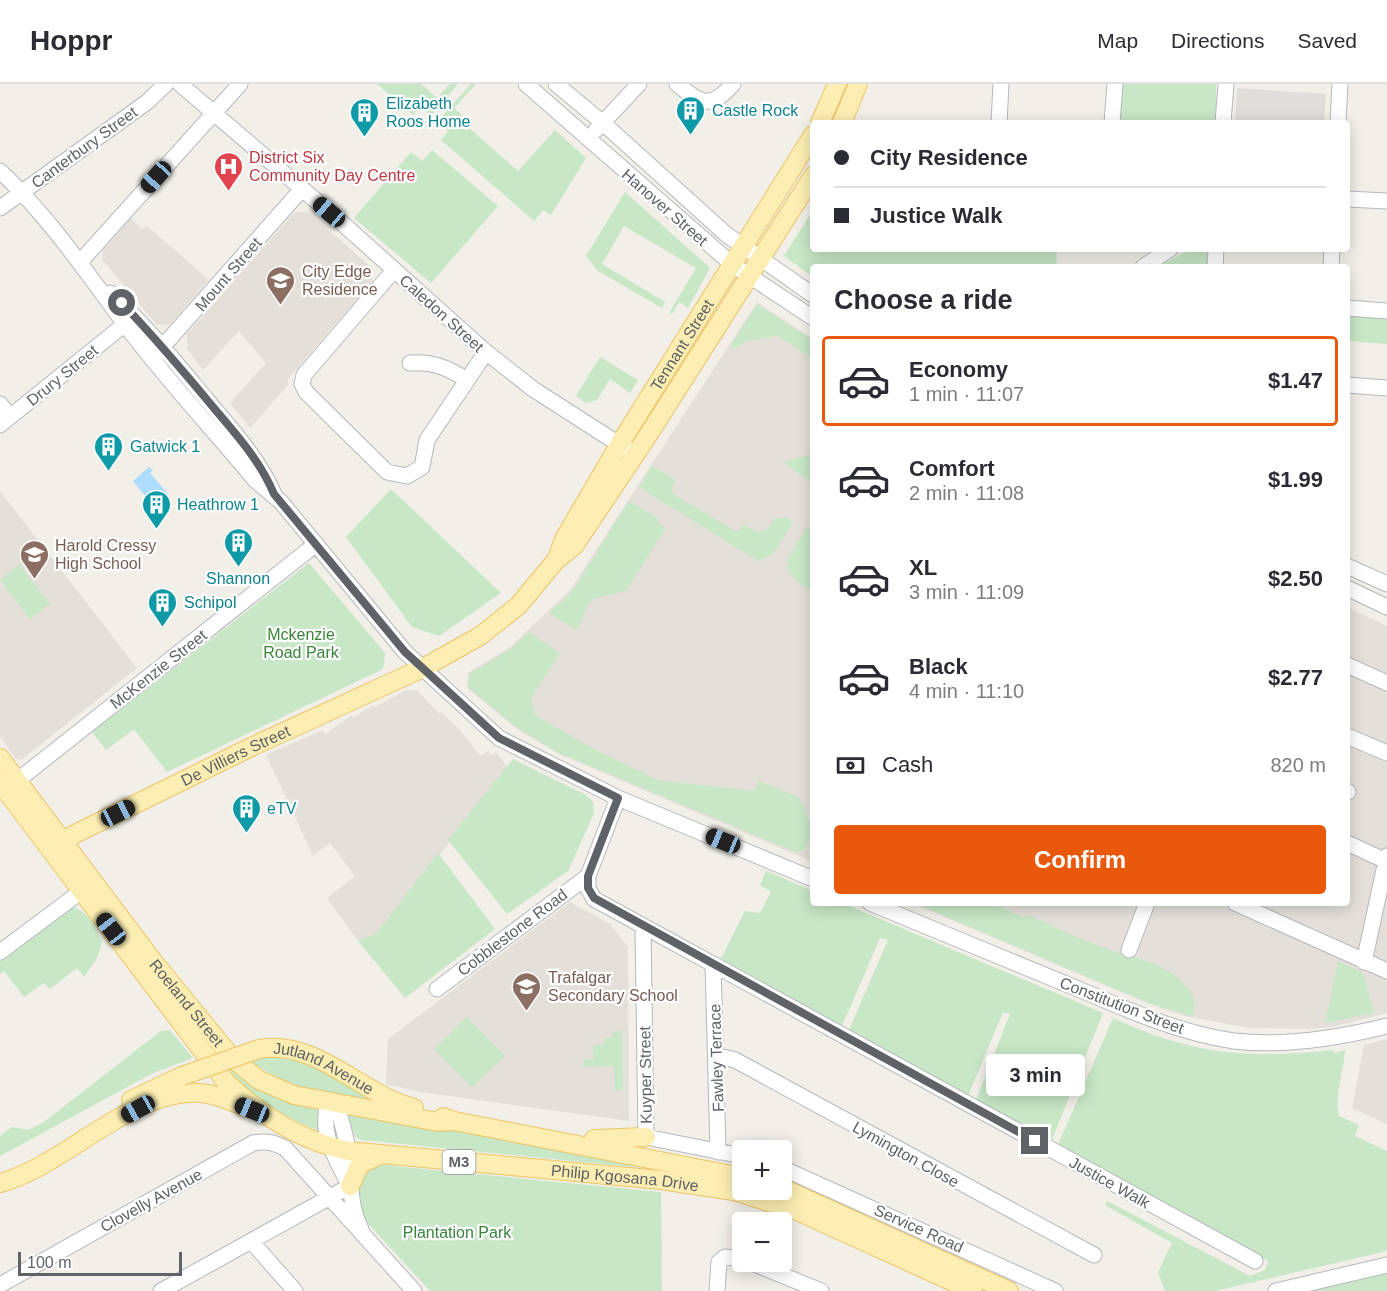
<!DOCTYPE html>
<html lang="en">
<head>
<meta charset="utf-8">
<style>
  body { margin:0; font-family:Arial,sans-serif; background:#f2f2f3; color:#2b2b33; height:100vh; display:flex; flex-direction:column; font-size:22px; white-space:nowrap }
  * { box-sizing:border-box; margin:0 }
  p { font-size:20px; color:#7c7c81 }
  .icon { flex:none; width:33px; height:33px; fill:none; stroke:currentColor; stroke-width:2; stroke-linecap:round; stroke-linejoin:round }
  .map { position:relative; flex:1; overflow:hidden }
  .side { position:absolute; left:810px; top:180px; width:540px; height:642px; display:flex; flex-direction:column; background:#fff; border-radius:6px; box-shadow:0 3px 15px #0003 }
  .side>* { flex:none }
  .top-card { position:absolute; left:810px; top:36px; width:540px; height:132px; border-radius:6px; box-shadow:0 3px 15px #0003; display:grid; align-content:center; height:132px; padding:0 24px; background:#fff }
  .controls { position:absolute; left:732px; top:1056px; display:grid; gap:12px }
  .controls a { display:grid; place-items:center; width:60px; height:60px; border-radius:6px; background:#fff; box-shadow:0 3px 15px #0003; font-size:30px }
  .scale { position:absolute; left:18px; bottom:15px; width:164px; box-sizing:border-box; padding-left:6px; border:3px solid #5f6368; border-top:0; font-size:16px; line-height:21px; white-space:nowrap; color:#5f6368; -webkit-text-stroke:4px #fff; paint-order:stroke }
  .end { position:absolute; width:27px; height:27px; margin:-14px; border:8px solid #5f6368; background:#fff; box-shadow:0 0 0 3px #fff }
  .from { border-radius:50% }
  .bubble { position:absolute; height:42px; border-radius:6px; background:#fff; box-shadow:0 3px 15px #0003; font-size:20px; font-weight:700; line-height:42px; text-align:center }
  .car { position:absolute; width:18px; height:36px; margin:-18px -9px; border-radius:8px; box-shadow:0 0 4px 2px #0007; background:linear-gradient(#222 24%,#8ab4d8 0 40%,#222 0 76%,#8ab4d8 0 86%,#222 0) }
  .top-card b { display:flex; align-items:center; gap:21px; height:57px; font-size:22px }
  .top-card b+b { border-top:2px solid #e1e1e2 }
  .top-card i { width:15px; height:15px; background:#2b2b33 }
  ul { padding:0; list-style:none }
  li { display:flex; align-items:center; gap:18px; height:90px; margin:0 12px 9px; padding:0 12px; border:3px solid transparent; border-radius:6px }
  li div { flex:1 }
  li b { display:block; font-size:22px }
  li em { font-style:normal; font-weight:700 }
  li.active { border-color:#ea580c }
  li>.icon { width:54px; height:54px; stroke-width:1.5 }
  h2 { padding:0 24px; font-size:27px; line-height:72px }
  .pay { display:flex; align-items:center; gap:15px; height:66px; padding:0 24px; font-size:22px }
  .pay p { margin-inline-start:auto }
  .button { display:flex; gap:12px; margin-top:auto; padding:12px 24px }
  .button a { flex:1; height:69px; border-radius:6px; background:#ea580c; color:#fff; font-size:24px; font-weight:700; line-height:69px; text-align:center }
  header { display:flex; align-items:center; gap:36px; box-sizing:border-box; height:84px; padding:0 30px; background:#fff; border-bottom:2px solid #e1e1e2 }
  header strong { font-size:28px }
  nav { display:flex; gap:33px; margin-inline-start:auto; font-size:21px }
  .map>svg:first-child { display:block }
  .industrial { fill:#e0deda }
  .education { fill:#e4e0d9 }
  .green { fill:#c7e7c6 }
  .water { fill:#addcfc }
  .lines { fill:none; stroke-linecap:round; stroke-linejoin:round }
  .minor-casing { stroke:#b5b8bc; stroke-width:17 }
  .major-casing { stroke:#edc365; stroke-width:20 }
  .minor { stroke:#fff; stroke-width:15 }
  .major { stroke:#fceeb2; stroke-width:18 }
  .major-bridge-casing { stroke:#edc365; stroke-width:20; stroke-linecap:butt }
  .major-bridge { stroke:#fceeb2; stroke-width:18 }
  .route { stroke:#5f6368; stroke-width:8 }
  .labels { text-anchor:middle; stroke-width:4.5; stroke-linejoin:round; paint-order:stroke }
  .shield { fill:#fff; stroke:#8f9295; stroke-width:1.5 }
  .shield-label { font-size:15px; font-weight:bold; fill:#5f6368 }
  .culture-label { font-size:16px; fill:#0d838f; stroke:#fff; text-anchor:start }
  .street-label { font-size:16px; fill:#5f6368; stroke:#fff }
  .health-label { font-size:16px; fill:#be3a42; stroke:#fff; text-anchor:start }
  .education-label { font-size:16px; fill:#785e54; stroke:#fff; text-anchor:start }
  .park-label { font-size:16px; fill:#39853a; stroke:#fff }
</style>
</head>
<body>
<header>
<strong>Hoppr</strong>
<nav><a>Map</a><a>Directions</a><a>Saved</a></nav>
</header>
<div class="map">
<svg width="1387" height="1207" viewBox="0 0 1387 1207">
  <rect width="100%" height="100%" fill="#f1efe8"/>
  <!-- industrial -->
  <path class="industrial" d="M1237,4l89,6 -2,29h-89z"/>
  <!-- education -->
  <path class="education" d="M295,128h13l64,56v14l-84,97v6l-38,43 -20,-25 36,-40 -27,-32 -36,39 -16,-21v-15z
    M131,134l11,11 4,-4 63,55 -40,45h-12l-55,-66 1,-9z
    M757,218l56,37v523l-254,-108 -41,-24 -51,-42 1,-15 42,-26 60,-57z
    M0,407l137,177 -116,92 -6,-2 -15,-22z
    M1347,523l40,19v387l-55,14 -22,2 -60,-1 -66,-12 -32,-11 -241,-102h436z
    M407,606h10l22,24 2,-2 19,18 20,26 8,-5 4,4 4,-3 12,16 -132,167 -18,6 -31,-43 28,-22 -25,-33 -17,13 -47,-101 57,-25 2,4 27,-19 2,2 19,-12 2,2z
    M570,818l40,22 18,23 1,174 -208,-29 -35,-8 2,-45z
    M1387,955v85l-35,-16 12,-63z"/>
  <!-- green -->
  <path class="green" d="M377,0h44l16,14 13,-14h8l-27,32 -10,-9 -8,8z
    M471,0h5l-22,24 8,7 -3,4 59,52 37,-41 31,28 -35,57 -8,-5 -9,11 -93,-81 7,-9 -11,-9z
    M1122,0h94v39h-96z
    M432,66l66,56 -67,77 -77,-65 57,-66 11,9z
    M625,108l85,76 -22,40 -9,-6 -7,12 -3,-1 27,-45 -72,-42 -22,38 63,38 -3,6 -64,-37 -12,-15z
    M813,126v39h244l-1,18h-243v10l-29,-21z
    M1191,165h20l-1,18h-52z
    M757,220l56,36v19l-35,-23 -32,5 -12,8 -4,-2z
    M1347,228l40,2v30l-40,-3z
    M600,273l38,23 -8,13 -20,-14 -13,21 -11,3 -10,-7z
    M813,370v29l-30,-21z
    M652,382l23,14 -4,13 65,38 9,-6 12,7 10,-2 8,-12h14l4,4 -20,32 -15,7 -119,-74z
    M391,405l110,104 -62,43 -27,-9 -66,-90z
    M629,417l28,17 1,5 8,5 -40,63 -34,8 -16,31 -27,-17 23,-21z
    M807,443l6,4v61l-18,-12 -9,-13 3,-3 -3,-2z
    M309,479l76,90 -2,16 -216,103 -33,-43 -28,21 -14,-18z
    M19,480l31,40 -20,15 -30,-39z
    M529,548l31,21 -29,45 4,17 61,35 62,30 96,11 5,-10 40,16 14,34 -8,18 -9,3 -237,-99 -40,-24 -51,-42 2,-14 41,-24z
    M513,675l73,36 7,7 1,11 -26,58 -61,43 -59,-74z
    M438,769l57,76 -90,69 -47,-57 18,-7z
    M766,787l47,20v12h29l261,110 -52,129 -75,-42 34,-86 -7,-2 -35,84 -119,-66 39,-90 -8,-2 -38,88 -121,-67 24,-48 15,2 11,-21 -11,-7z
    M914,819h78l28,13 13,1c23,11 47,22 72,31 30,12 59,12 82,39 7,9 10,19 4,29l-40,-12z
    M71,823c17,3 25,20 31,36l-6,17 -12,17 -7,-9 -27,21 -6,-6 -20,14 -20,-26 -4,3v-15z
    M1338,877l25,12 11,40 -49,10z
    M467,933l38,39 -33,31 -38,-38z
    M1113,934c78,36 135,42 220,32l1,3 11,-3c-1,21 -11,45 -6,66l20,9 -4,11 32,15v100l-172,40h-50l-7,-19 14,-29 -67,-38 2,-4 143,75 15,-6 3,-9 -210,-116z
    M170,946l23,28 -40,15 -153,83v-20l12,-9 16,3 16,-8 117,-91z
    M622,947l1,59 -8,1 -1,-25 -31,1 1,-8 9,1v-15l11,-1v-5l8,-1 1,-6z
    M267,969l39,5 64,40 -1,2 -76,-14 -45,-25z
    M226,982l92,42 -1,12 4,11c-38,-13 -69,-34 -95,-65z
    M347,1027l123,19 205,41 -314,-31 -7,-4z
    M372,1080l289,28 1,99h-232l-66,-72 -7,-40z
    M1383,1190h4v17h-76z"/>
  <!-- water -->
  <path class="water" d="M149,383l4,3 -3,3 18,21 -15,12 -20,-25z"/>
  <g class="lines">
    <defs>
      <path id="minor" d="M180,0l162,139 144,129 47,37 95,61
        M526,0l207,181 80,53
        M556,0l47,39 124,112 86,60
        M677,0c24,20 33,26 56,0
        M999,39l2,-39
        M1112,39l3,-39
        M1223,39l3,-39
        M1338,39l2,-39
        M596,46l43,-46
        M0,87c48,45 85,99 124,152 40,54 88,105 131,157l26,22 124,150 94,86 119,60 195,81
        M1347,115l40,2
        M0,124l147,-106 19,-18
        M80,178l160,-178
        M1143,183l27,-18
        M1215,183l1,-18
        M1331,183l1,-18
        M394,186l-90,105 -2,9 4,8 81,80 20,4 15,-9 5,-27 59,-88
        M110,209c36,32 66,70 97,107 25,30 51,58 67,94
        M1347,224l40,3
        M157,269l145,-164
        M410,279c23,-2 38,5 57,17
        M1347,301l40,3
        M0,320l10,13
        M0,341l125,-101
        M1347,482l40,18
        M1347,504l40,19
        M1347,581l40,18
        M1347,652l40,17
        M8,704l308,-244
        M1347,707l1,1
        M618,714l-30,78v12l6,11 661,362
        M1347,759l39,18
        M870,819c67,28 134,55 201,83 53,22 106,47 163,55 51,6 104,-3 153,-15
        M1235,819l152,68
        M643,842l3,211 96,19
        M1129,866l18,-47
        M0,868l91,-68
        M1364,878l23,-106
        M713,880l5,188
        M437,905l151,-113
        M716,971l19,5 359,195
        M328,1018c-8,31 5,51 19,79
        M336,1019c5,17 11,34 12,51 3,26 1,51 13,75
        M782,1084l273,123
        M251,1157l44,50
        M750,1178l71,29
        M0,1201l253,-142c13,-2 20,-1 32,5l129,143
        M161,1207l189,-105
        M717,1207l2,-29 6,-5 17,2
        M1276,1207l111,-26"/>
      <g id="major">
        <path d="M820,39l17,-39"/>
        <path d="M842,39l16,-39"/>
        <path d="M559,474l15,-12 71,-106 168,-264"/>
        <path id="s1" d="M0,674l153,203 79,97 27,22 35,15 144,27 16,-1"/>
        <path id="s2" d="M0,699l226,299c35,34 74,58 122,69l313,29 73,11 63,20 176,80"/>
        <path id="s3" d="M51,765l24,-15 176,-87 172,-79 57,-32 38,-30 39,-47 7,-20 55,-94 194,-310"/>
        <path id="s4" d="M259,965c58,-10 101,45 155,59"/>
        <path d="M131,1016l51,-24"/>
        <path d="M443,1033l11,4 288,56"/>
        <path d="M594,1055l52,-2"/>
        <path d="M0,1099c65,-17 132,-95 200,-90 17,1 32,9 48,15"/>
        <path d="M350,1102l10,-22 18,-8"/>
        <path d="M782,1104l227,103"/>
      </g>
    </defs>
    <!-- minor casing -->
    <use href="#minor" class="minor-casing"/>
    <!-- major casing -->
    <use href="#major" class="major-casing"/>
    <!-- minor -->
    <use href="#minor" class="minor"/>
    <!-- major -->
    <use href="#major" class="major"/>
    <defs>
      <path id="major-bridge" d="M182,992l77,-27"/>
    </defs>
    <!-- major-bridge casing -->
    <use href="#major-bridge" class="major-bridge-casing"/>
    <!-- major-bridge -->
    <use href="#major-bridge" class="major-bridge"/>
  </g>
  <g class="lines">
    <!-- route -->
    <path class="route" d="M122,219c32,34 62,69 91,104 24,28 47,54 61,87l131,158 94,86 119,60 -30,78v12l6,10 441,243"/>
  </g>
  <!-- icons -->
  <defs>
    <symbol id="building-pin" viewBox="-11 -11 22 30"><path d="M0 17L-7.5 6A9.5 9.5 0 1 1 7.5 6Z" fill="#0f9aa8" stroke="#fff"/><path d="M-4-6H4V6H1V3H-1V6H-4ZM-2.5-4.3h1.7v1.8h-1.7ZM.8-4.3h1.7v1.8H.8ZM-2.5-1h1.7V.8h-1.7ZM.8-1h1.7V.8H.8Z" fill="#fff"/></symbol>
    <symbol id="hospital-pin" viewBox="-11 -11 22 30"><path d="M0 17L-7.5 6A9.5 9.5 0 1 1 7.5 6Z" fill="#e0444e" stroke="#fff"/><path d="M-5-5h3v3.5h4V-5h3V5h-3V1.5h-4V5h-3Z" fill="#fff"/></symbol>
    <symbol id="university-pin" viewBox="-11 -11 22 30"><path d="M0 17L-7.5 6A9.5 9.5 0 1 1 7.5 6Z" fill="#8d6e63" stroke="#fff"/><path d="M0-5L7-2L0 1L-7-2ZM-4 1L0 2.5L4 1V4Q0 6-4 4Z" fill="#fff"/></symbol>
    <symbol id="school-pin" viewBox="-11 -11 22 30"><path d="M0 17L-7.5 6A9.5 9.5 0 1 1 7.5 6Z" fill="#8d6e63" stroke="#fff"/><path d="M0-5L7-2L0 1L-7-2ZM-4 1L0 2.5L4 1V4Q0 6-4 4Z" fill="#fff"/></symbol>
  </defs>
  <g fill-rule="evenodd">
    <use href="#building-pin" x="674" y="10" width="33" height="45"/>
    <use href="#building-pin" x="348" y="12" width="33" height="45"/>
    <use href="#hospital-pin" x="212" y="66" width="33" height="45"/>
    <use href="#university-pin" x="264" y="180" width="33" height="45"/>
    <use href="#building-pin" x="92" y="346" width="33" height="45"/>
    <use href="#building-pin" x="140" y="404" width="33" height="45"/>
    <use href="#building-pin" x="222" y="442" width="33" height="45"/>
    <use href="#school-pin" x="18" y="454" width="33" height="45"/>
    <use href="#building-pin" x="146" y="502" width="33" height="45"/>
    <use href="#building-pin" x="230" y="708" width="33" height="45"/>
    <use href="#school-pin" x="510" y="886" width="33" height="45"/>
  </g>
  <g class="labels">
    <!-- shield labels -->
    <rect class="shield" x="442.5" y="1066" width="33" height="24" rx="4.5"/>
    <g class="shield-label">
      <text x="459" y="1083">M3</text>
    </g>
    <!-- culture labels -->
    <g class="culture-label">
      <text x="386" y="25">Elizabeth<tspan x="386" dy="18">Roos Home</tspan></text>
      <text x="712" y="32">Castle Rock</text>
      <text x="130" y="368">Gatwick 1</text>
      <text x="177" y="426">Heathrow 1</text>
      <text x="238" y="500" text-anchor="middle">Shannon</text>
      <text x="184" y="524">Schipol</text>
      <text x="267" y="730">eTV</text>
    </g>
    <!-- street labels -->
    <g class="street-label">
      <text transform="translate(84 63) rotate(-36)" y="6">Canterbury Street</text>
      <text transform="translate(665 123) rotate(41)" y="6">Hanover Street</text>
      <text transform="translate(228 190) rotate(-49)" y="6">Mount Street</text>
      <text transform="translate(442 229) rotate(42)" y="6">Caledon Street</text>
      <text dy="6" stroke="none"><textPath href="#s3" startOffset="837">Tennant Street</textPath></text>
      <text transform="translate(62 291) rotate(-39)" y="6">Drury Street</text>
      <text transform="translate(158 585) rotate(-38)" y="6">McKenzie Street</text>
      <text dy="6" stroke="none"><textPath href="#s3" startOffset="207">De Villiers Street</textPath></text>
      <text transform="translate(512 848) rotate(-37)" y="6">Cobblestone Road</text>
      <text dy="6" stroke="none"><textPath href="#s1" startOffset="308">Roeland Street</textPath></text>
      <text transform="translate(1122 921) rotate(21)" y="6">Constitution Street</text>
      <text transform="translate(716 974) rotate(-92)" y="6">Fawley Terrace</text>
      <text dy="6" stroke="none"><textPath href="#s4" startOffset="69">Jutland Avenue</textPath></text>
      <text transform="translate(645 991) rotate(-91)" y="6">Kuyper Street</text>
      <text transform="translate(906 1070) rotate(29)" y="6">Lymington Close</text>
      <text dy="6" stroke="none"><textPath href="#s2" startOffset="795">Philip Kgosana Drive</textPath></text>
      <text transform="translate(1110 1098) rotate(29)" y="6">Justice Walk</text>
      <text transform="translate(151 1116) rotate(-29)" y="6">Clovelly Avenue</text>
      <text transform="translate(919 1144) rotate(24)" y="6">Service Road</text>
    </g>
    <!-- health labels -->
    <g class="health-label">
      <text x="249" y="79">District Six<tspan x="249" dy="18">Community Day Centre</tspan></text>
    </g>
    <!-- education labels -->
    <g class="education-label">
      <text x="302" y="193">City Edge<tspan x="302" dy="18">Residence</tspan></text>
      <text x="55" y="467">Harold Cressy<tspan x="55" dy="18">High School</tspan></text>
      <text x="548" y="899">Trafalgar<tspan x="548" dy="18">Secondary School</tspan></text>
    </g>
    <!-- park labels -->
    <g class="park-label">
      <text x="301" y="556">Mckenzie<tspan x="301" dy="18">Road Park</tspan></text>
      <text x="457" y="1154">Plantation Park</text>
    </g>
  </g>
</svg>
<div class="controls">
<a>+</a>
<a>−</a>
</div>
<div class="scale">100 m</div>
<i class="end from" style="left:122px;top:219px"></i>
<i class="end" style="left:1035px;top:1057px"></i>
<div class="bubble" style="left:986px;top:970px;width:99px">3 min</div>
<i class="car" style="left:156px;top:93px;rotate:222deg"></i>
<i class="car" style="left:329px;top:128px;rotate:310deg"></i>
<i class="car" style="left:118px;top:729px;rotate:63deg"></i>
<i class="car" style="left:723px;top:757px;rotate:292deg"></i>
<i class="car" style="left:111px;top:845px;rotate:322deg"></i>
<i class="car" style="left:138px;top:1025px;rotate:241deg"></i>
<i class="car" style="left:252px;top:1026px;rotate:292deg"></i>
<div class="top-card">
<b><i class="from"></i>City Residence</b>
<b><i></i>Justice Walk</b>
</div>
<section class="side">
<h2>Choose a ride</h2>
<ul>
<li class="active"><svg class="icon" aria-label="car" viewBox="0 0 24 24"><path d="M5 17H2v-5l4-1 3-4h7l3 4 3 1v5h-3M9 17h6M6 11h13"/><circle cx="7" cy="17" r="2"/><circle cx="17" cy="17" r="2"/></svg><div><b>Economy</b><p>1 min · 11:07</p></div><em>$1.47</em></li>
<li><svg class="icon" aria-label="car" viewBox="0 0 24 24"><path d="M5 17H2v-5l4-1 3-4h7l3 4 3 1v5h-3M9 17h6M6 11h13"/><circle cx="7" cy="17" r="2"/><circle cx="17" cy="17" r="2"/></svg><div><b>Comfort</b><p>2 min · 11:08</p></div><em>$1.99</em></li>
<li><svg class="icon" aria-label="car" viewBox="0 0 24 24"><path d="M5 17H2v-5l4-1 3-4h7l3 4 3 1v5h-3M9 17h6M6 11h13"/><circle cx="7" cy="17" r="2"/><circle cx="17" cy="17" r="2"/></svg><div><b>XL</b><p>3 min · 11:09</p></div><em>$2.50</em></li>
<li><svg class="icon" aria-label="car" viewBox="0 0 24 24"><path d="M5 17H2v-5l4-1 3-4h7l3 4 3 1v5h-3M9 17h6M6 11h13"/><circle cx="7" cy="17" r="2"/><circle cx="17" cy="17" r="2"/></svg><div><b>Black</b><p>4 min · 11:10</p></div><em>$2.77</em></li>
</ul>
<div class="pay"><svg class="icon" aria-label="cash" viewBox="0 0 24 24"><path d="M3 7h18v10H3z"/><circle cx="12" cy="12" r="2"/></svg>Cash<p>820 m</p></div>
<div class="button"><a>Confirm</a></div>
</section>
</div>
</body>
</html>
